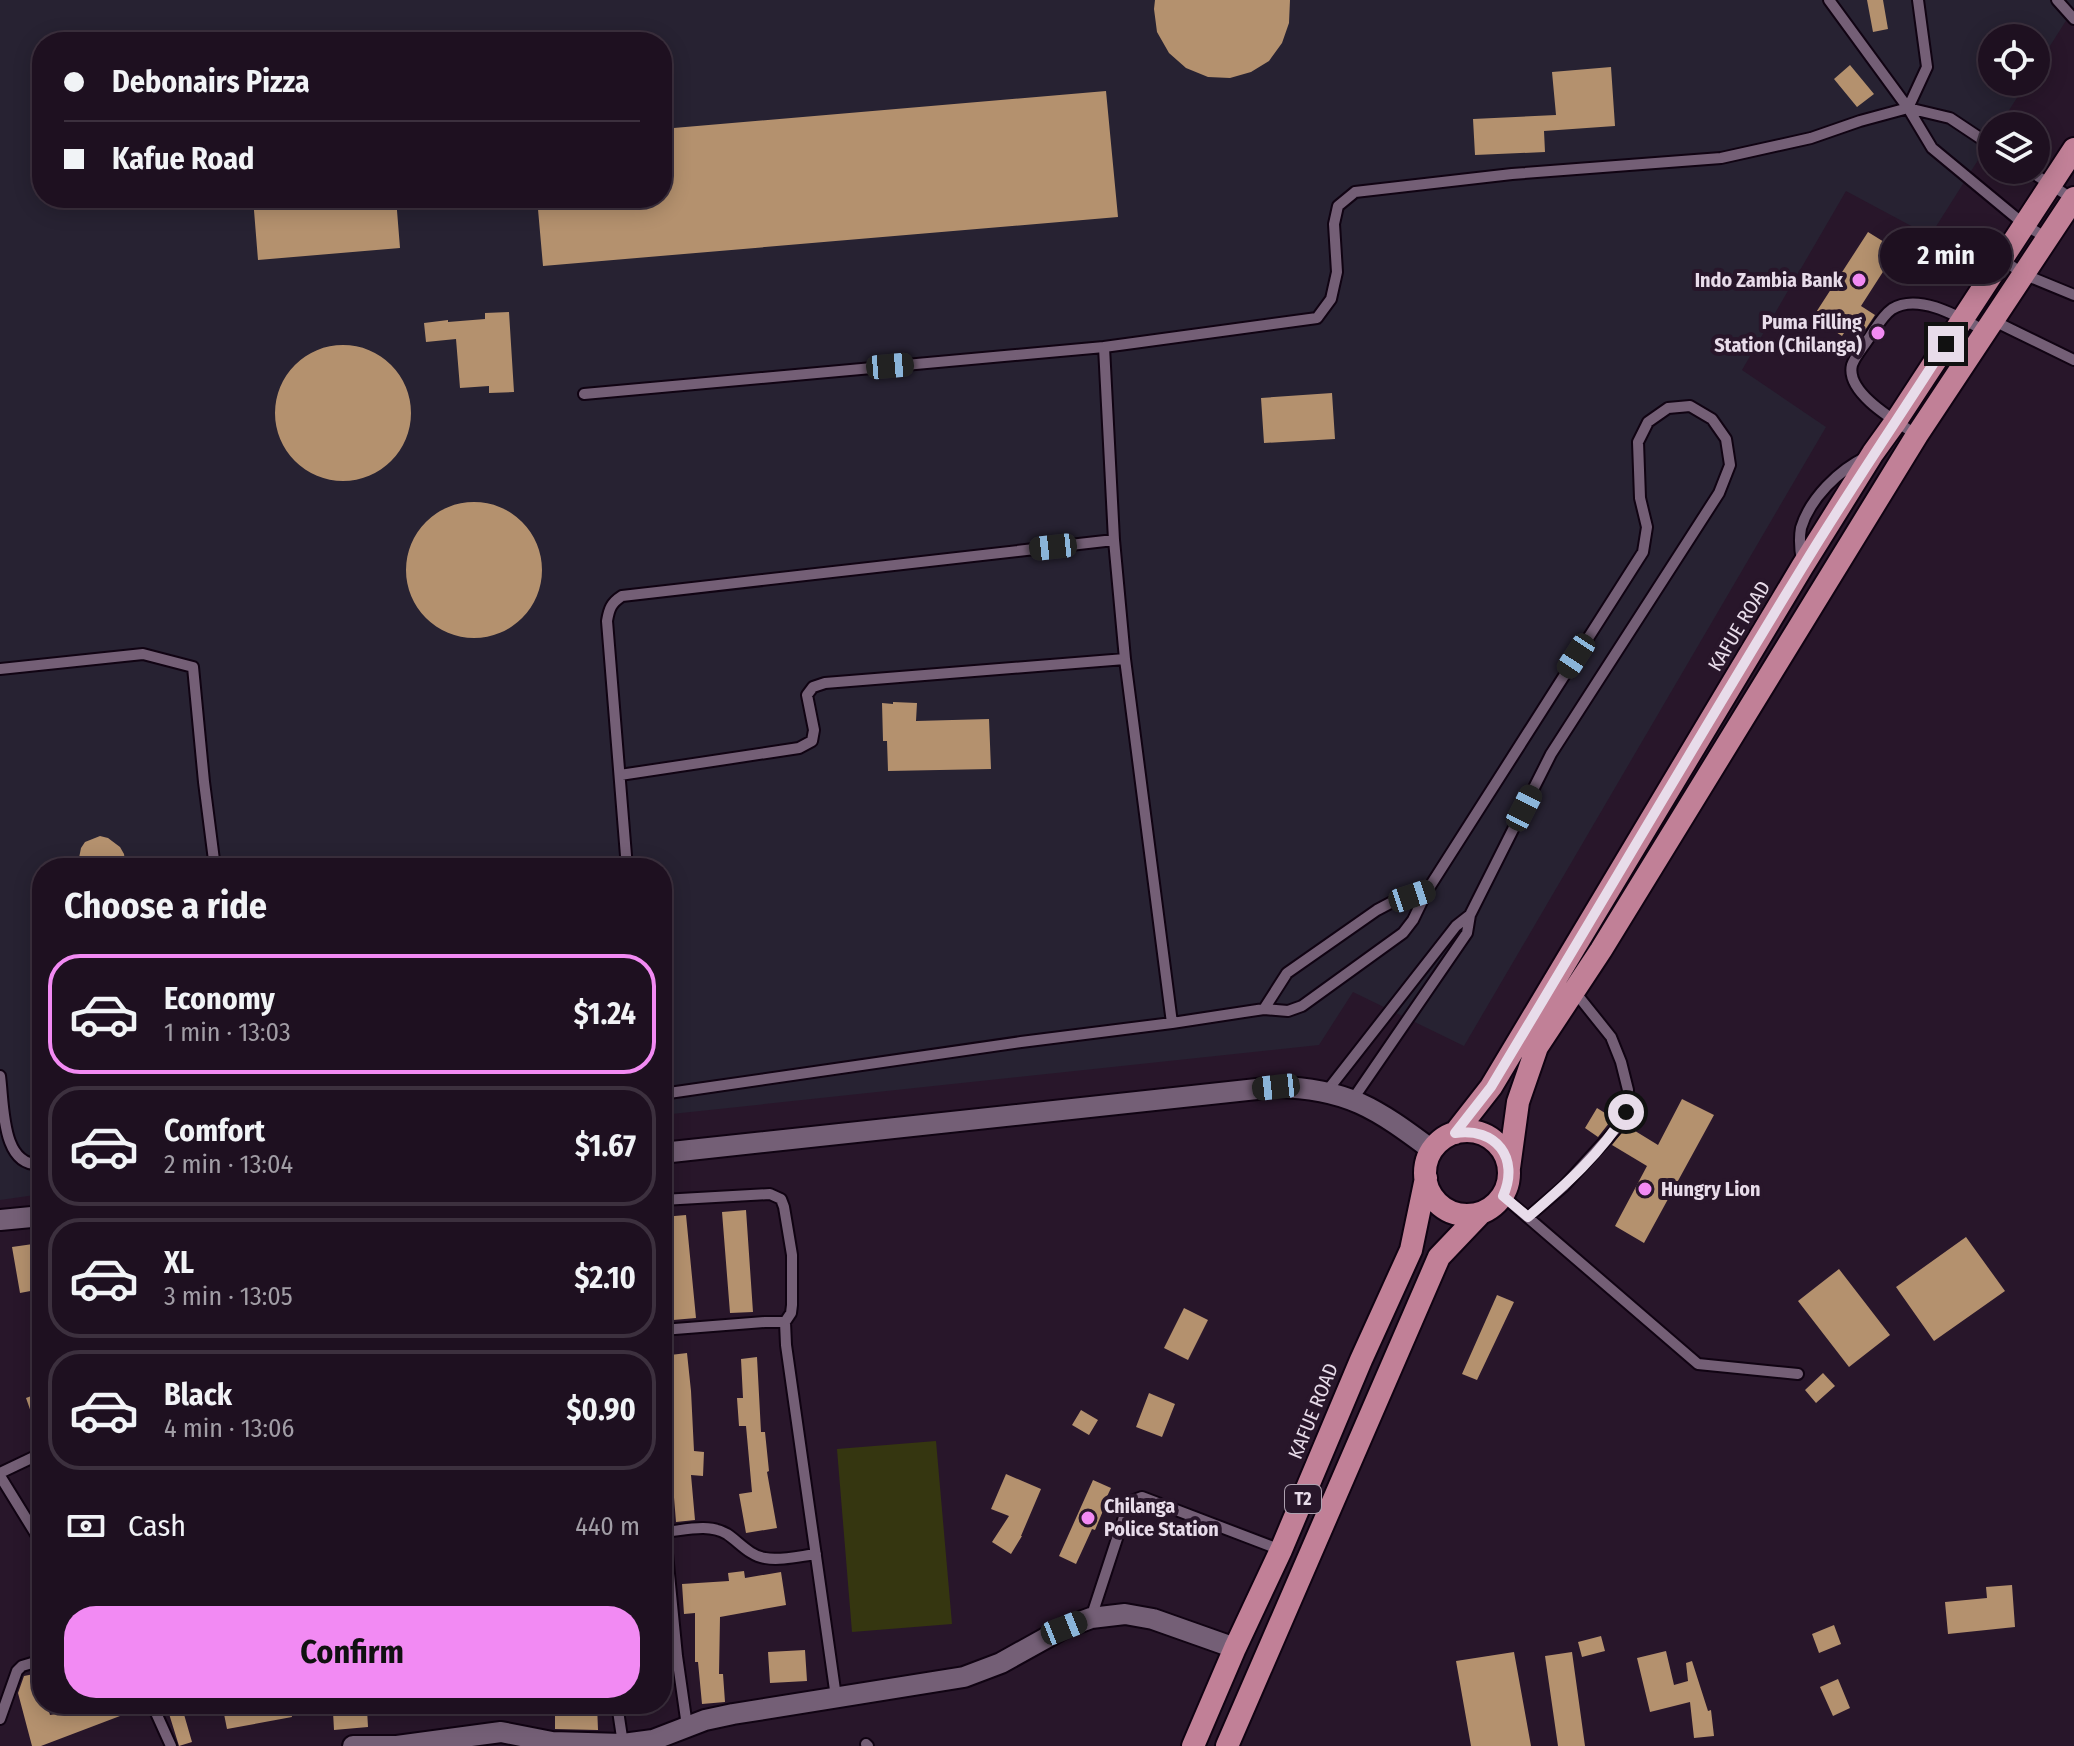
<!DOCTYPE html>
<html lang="en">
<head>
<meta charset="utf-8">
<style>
  body { margin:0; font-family:"Fira Sans Condensed",sans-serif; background:#2b1e2d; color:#f1f3f6; height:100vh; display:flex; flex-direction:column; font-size:30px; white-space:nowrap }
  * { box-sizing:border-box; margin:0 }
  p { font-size:26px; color:#a19da5 }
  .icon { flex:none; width:44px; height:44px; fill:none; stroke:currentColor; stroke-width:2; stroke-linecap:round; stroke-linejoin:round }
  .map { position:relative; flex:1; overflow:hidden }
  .sheet { position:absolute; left:32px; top:858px; width:640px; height:856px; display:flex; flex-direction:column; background:#1e1020; border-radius:32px; box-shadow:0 4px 20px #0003,0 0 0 2px #3c303e }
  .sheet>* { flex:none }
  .banner { position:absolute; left:32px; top:32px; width:640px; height:176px; border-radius:32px; box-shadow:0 4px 20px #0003,0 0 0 2px #3c303e; display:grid; align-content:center; height:176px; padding:0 32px; background:#1e1020 }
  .tools { position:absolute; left:1978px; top:24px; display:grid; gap:16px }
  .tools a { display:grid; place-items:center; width:72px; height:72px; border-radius:50%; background:#1e1020; box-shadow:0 4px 20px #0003,0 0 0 2px #3c303e; font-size:40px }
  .end { position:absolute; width:36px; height:36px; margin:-18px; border:10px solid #e8dcea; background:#111; box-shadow:0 0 0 4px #111 }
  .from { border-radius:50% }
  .bubble { position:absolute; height:56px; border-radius:28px; background:#1e1020; box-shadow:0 4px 20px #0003,0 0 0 2px #3c303e; font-size:26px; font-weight:700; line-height:56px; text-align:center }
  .car { position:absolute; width:24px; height:48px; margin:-24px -12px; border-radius:10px; box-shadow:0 0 6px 2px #0007; background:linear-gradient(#222 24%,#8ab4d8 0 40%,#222 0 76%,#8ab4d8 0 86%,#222 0) }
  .banner b { display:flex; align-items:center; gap:28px; height:76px; font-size:30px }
  .banner b+b { border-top:2px solid #3c303e }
  .banner i { width:20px; height:20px; background:#f1f3f6 }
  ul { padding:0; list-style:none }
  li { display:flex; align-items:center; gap:24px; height:120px; margin:0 16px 12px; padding:0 16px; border:4px solid #3c303e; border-radius:32px }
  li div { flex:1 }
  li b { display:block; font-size:30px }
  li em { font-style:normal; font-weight:700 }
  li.on { border-color:#f28af3 }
  li>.icon { width:72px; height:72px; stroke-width:1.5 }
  h2 { padding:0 32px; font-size:36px; line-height:96px }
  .pay { display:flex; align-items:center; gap:20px; height:88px; padding:0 32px; font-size:30px }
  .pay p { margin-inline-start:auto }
  .primary-button { display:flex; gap:16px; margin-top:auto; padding:16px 32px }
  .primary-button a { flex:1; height:92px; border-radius:32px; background:#f28af3; color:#111; font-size:32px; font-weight:700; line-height:92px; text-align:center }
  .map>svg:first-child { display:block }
  .industrial { fill:#272232; fill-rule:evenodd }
  .green { fill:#353610 }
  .building { fill:#b4916e }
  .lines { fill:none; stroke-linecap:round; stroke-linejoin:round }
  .service-casing { stroke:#100312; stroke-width:14 }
  .minor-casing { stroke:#100312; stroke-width:24 }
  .trunk-casing { stroke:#100312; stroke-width:26 }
  .service { stroke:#745f76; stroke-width:10 }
  .minor { stroke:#745f76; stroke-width:20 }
  .trunk { stroke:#c18097; stroke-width:22 }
  .route { stroke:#e8dcea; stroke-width:10 }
  .poi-dot { fill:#f28af3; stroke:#28162a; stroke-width:3 }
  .labels { text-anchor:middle; stroke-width:8; stroke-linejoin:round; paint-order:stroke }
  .shield { fill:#28162a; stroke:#aea1b0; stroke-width:2 }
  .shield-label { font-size:18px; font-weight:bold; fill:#e8dcea }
  .poi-label { font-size:20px; font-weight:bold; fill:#e8dcea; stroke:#28162a; text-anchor:end }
  .street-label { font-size:20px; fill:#e8dcea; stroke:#28162a }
</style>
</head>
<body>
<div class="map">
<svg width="2074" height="1746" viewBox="0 0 2074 1746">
  <rect width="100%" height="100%" fill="#28162a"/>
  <!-- industrial -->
  <path class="industrial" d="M0,0h2074v8l-38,60v-30h-44v44h35l-28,44h-7v12l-62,98 -84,-45 -104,179 84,57 -362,619 -111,-54 -34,53 -657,70v-247h-620v326l-42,6zM42,42h620v156h-620z"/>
  <!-- green -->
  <path class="green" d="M936,1441l16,183 -100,8 -15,-183z"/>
  <!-- building -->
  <path class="building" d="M1155,0h135l-1,23 -7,20 -13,18 -18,11 -21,6 -22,-1 -22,-9 -17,-15 -12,-21 -3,-23z
    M1867,0h16l5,29 -15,3z
    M1850,65l24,29 -17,13 -23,-28z
    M1611,67l4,59 -71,5 1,21 -70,3 -2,-36 83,-4 -4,-43z
    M1106,91l12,126 -575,49 -6,-68h125v-69z
    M253,198h143l4,50 -142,12z
    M1868,232l29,18 -36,56 14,9 -14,21 -13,-9 -6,9 -29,-19z
    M509,312l5,80 -25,1v-7l-29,2 -4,-49 -30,3 -2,-19 24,-3v2l37,-3v-6z
    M275 413a68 68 0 1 1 136 0a68 68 0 1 1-136 0Z
    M1332,393l3,46 -71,4 -3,-45z
    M406 570a68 68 0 1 1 136 0a68 68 0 1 1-136 0Z
    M893,702l24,1 -1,18 73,-2 2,50 -103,2 -1,-30h-4l-1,-38 11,1z
    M100,836l8,2 12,9 4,7 2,14h-49l4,-20 4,-6z
    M1682,1099l32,16 -70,128 -29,-17 32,-60 -35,-21 15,-19 31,19z
    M1597,1108l16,10 -15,19 -13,-9z
    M746,1210l7,102 -23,1 -8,-101z
    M686,1215l10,103 -23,2 -10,-103z
    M1966,1237l39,54 -71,50 -38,-54z
    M33,1244l8,45 -21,4 -8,-46z
    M1839,1269l51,66 -41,32 -51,-66z
    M1497,1295l17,7 -37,78 -15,-6z
    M1184,1308l24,12 -20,40 -24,-12z
    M687,1353l4,38 3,60 10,1 -1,24 -12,-1 4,45 -19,2 -4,-49 2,-40 -6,1 -6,-78z
    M757,1357l4,75h4l4,39 -2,1 10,56 -31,5 -7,-39 13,-2 -6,-66h-7l-2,-28h6l-2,-39z
    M1823,1373l12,13 -19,17 -11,-13z
    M42,1392v46h-2l-14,-40z
    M1149,1393l26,11 -13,33 -26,-10z
    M1081,1410l17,10 -9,15 -17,-10z
    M1006,1474l35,15 -20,47h1l-11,18 -19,-12 17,-26 -18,-7z
    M1093,1480l18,8 -8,17 2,1 -10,24 -3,-1 -16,35 -17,-8z
    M744,1571l1,7 36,-6 5,33 -66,12 -1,57h4l2,28 -23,2 -4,-42h-3v-49l-11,1 -2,-30 47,-3 -1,-8z
    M2012,1585l3,42 -67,7 -3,-32 42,-4 -1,-11z
    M1834,1625l7,19 -22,9 -7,-19z
    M1601,1636l4,15 -23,6 -4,-15z
    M805,1650l2,31 -37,2 -2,-31z
    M1666,1651l8,34 14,-4 -2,-18 6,-2 16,50 3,-1 3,26 -20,2 -4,-36 -40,10 -13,-54z
    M1514,1652l17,94h-60l-15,-85z
    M1572,1652l13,94h-27l-13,-90z
    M34,1674l6,30h7l3,11 31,-5 -2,-6h36l5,12 -79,30h-9l-14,-53 6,-17z
    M1838,1679l12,29 -17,8 -13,-29z
    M166,1704h15l11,38 -13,4z
    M222,1704h68l2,13 -65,12z
    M582,1704h15l1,26 -43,-1v-20h27z
    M367,1709l1,18 -34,3 -1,-18z"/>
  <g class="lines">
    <defs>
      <path id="service" d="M1829,0l79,108 24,40 93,77 22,13
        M2057,0l17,19
        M1908,108l19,-41 -9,-67
        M2028,170l45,29
        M2002,259l21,15 51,21
        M1992,320l82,40
        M584,394l520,-47
        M1917,435c-20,-13 -72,-42 -65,-70 3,-9 12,-19 17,-27 7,-10 13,-22 23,-29 27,-17 69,9 93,22
        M1802,561c-2,-11 -3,-22 -1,-33 9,-30 38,-58 65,-71
        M0,669l143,-15 50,13 11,115 11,86
        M620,775l179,-27 13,-7 2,-11 -7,-35 6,-8 12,-4 300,-24
        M627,868l-20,-247c2,-12 4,-18 15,-25l492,-56
        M1264,1009l23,-36 90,-63 19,-10 31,-9
        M1172,1023l-47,-364 -11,-119 -10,-193 213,-29 14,-19 6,-27 -3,-48 4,-18 17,-14 157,-18 209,-16 90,-20 49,-17 48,-13 42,10 42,28
        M0,1076c4,29 1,93 42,88
        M1327,1091l129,-165 14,-11
        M662,1094l359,-52 151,-19 92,-14 24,2 14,-5 101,-73 10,-13 14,-29 216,-339 4,-25 -7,-29 -2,-56 10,-20 20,-14 22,-2 22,13 14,20 4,26 -11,28 -168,261 -81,161 -3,18 -114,166
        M1503,1196l195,168 100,10
        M662,1200l108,-6 11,5 3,8 8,48v50l-1,8 -6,9 1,23 50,352
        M1528,1217l36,-31 52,-57 10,-17 2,-22 -7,-28 -10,-25 -36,-45
        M662,1330l103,-8h20
        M0,1473l42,-20
        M0,1476l42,68
        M662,1502l15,154 10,70
        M665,1532c20,-2 44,-9 62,2 12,8 23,22 38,24 15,3 35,-2 51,-4
        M1091,1618l36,-110 7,-8 8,-3 139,53
        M152,1704l19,42
        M617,1704l6,40
        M0,1719l17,-48 5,-5 20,-6
        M866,1744l2,2"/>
      <path id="minor" d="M662,1153l614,-66c71,1 101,22 156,63
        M0,1220l42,-4
        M353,1746h44l104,-14 51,10 71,2 30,-4 52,-20 28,-6 231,-37 37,-14 63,-35 27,-10 34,-4 28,5 82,29"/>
      <path id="trunk" d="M1425 1173a42 42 0 1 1 84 0a42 42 0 1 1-84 0Z
        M1455,1133l36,-46 311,-520 71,-114 23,-32 178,-272
        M1509,1168l9,-66 19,-55 64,-97 316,-515 157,-237
        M1193,1746l42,-98 46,-98 80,-190 50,-110 15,-72
        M1227,1746l212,-489 41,-43"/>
    </defs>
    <!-- service casing -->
    <use href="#service" class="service-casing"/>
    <!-- minor casing -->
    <use href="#minor" class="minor-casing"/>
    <!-- trunk casing -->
    <use href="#trunk" class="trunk-casing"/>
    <!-- service -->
    <use href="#service" class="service"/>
    <!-- minor -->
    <use href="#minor" class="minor"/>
    <!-- trunk -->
    <use href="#trunk" class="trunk"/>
  </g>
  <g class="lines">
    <!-- route -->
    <path class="route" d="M1626,1112c-24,41 -62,74 -98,105l-25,-21c17,-38 -7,-69 -48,-63l36,-46c104,-173 206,-347 311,-519 46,-76 96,-149 144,-224"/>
  </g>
  <!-- markers -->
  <g class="poi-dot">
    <circle cx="1859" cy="280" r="8"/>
    <circle cx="1878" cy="333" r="8"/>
    <circle cx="1645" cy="1189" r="8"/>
    <circle cx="1088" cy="1518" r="8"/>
  </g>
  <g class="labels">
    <!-- shield labels -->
    <rect class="shield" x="1285" y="1485" width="36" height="28" rx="6"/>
    <g class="shield-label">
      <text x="1303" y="1505">T2</text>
    </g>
    <!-- poi labels -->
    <g class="poi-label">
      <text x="1843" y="287">Indo Zambia Bank</text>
      <text x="1862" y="329">Puma Filling<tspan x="1862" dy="23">Station (Chilanga)</tspan></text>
      <text x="1661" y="1196" text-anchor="start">Hungry Lion</text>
      <text x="1104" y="1513" text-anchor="start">Chilanga<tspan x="1104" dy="23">Police Station</tspan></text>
    </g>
    <!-- street labels -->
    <g class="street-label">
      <text transform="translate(1739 626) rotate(-59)" y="7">KAFUE ROAD</text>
      <text transform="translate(1313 1411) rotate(-68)" y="7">KAFUE ROAD</text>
    </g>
  </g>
</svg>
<div class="tools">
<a><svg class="icon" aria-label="locate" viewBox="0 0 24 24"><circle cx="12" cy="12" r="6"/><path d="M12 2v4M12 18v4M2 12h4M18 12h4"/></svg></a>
<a><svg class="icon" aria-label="layers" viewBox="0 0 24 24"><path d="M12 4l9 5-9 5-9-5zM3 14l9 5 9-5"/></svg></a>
</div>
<i class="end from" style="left:1626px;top:1112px"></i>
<i class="end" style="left:1946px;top:344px"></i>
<div class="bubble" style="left:1880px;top:228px;width:132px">2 min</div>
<i class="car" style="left:890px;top:366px;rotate:85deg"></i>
<i class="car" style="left:1053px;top:547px;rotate:264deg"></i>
<i class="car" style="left:1576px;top:656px;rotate:213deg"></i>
<i class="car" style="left:1524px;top:808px;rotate:27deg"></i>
<i class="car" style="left:1412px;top:896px;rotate:72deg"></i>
<i class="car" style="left:1276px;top:1087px;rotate:264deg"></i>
<i class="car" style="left:1064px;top:1628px;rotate:68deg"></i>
<div class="banner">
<b><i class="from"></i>Debonairs Pizza</b>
<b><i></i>Kafue Road</b>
</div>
<section class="sheet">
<h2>Choose a ride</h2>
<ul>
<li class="on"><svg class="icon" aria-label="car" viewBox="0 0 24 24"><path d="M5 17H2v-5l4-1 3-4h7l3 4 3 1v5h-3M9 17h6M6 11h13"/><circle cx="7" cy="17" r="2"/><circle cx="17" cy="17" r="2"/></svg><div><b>Economy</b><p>1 min · 13:03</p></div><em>$1.24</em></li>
<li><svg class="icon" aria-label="car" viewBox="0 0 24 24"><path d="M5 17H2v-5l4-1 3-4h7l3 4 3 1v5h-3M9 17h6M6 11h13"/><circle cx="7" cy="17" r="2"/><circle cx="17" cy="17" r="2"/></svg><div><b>Comfort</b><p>2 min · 13:04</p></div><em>$1.67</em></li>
<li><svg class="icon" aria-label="car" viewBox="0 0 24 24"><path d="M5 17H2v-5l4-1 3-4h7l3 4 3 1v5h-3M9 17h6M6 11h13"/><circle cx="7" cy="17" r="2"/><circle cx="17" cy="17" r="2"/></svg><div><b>XL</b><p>3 min · 13:05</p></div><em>$2.10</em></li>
<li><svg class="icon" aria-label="car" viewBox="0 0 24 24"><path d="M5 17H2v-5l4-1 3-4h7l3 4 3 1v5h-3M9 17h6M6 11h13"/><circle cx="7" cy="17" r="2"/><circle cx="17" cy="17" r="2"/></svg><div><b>Black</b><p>4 min · 13:06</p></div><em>$0.90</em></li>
</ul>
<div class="pay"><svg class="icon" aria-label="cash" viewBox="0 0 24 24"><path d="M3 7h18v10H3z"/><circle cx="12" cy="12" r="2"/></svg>Cash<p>440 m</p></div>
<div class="primary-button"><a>Confirm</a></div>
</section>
</div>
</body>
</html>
